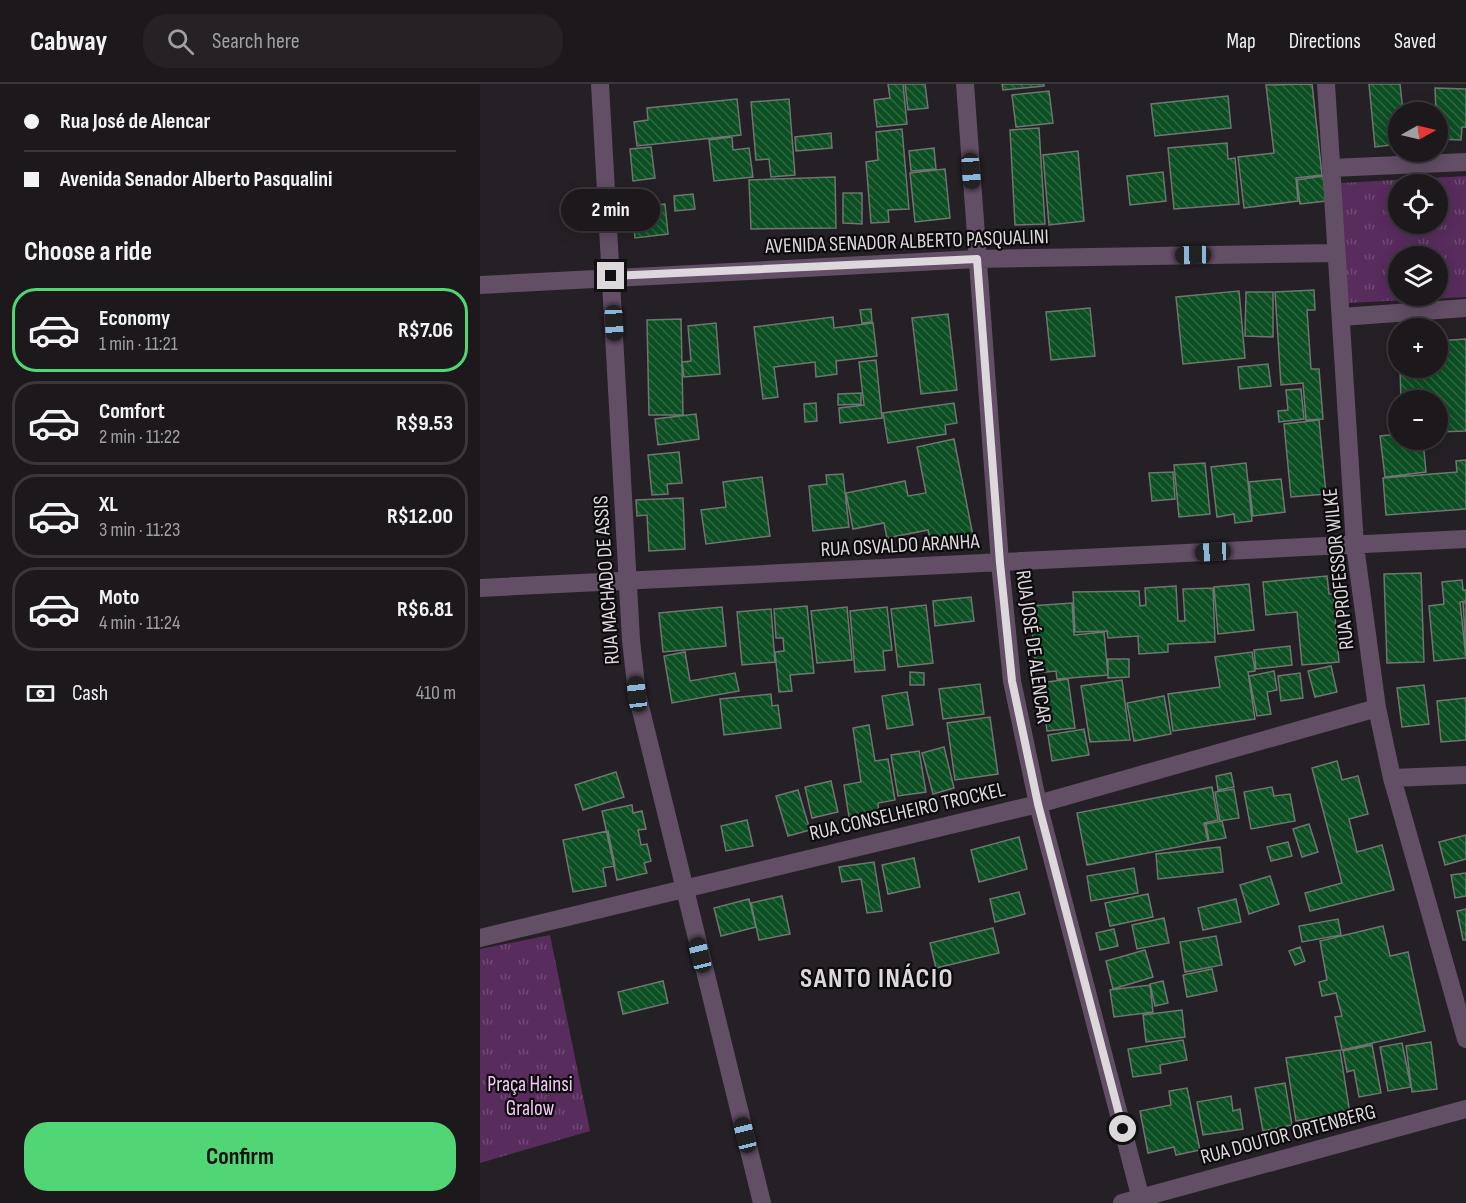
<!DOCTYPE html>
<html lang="en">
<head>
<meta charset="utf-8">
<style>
  body { margin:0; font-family:"Sofia Sans Condensed",sans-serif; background:#252125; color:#f1f3f6; height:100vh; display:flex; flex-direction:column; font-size:22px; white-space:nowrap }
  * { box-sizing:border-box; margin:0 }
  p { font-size:20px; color:#a0a0a3 }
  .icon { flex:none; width:33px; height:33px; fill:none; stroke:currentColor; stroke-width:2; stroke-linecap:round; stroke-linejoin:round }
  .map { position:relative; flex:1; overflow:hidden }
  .details { display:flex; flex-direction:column; background:#1c181c; width:480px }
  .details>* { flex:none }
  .banner { display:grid; align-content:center; height:132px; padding:0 24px; background:#1c181c }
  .needle { width:39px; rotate:82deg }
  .controls { position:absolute; left:908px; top:18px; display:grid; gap:12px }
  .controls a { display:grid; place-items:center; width:60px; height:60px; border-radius:50%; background:#1c181c; box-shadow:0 3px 15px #0003,0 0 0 2px #3a373b; font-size:30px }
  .end { position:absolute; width:27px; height:27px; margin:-14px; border:8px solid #dcd8dc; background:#111; box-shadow:0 0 0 3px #111 }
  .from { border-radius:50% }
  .bubble { position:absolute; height:42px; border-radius:21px; background:#1c181c; box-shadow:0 3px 15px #0003,0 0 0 2px #3a373b; font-size:20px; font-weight:700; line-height:42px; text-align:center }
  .car { position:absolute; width:18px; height:36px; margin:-18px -9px; border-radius:8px; box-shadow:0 0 4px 2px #0007; background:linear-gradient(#222 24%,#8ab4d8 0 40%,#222 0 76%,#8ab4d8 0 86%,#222 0) }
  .banner b { display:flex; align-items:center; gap:21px; height:57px; font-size:22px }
  .banner b+b { border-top:2px solid #3a373b }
  .banner i { width:15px; height:15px; background:#f1f3f6 }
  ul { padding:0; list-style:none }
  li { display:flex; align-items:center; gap:18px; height:84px; margin:0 12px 9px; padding:0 12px; border:3px solid #3a373b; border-radius:24px }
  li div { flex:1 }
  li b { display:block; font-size:22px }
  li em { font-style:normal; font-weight:700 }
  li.on { border-color:#50d675 }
  li>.icon { width:54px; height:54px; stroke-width:1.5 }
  h2 { padding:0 24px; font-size:27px; line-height:72px }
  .pay { display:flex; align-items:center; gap:15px; height:66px; padding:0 24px; font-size:22px }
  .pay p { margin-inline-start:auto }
  .primary-button { display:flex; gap:12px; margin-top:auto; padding:12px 24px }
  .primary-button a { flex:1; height:69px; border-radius:24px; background:#50d675; color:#111; font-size:24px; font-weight:700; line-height:69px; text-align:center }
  header { display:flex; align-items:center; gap:36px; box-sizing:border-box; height:84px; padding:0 30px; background:#1c181c; border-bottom:2px solid #3a373b }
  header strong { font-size:28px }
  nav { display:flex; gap:33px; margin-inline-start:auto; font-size:21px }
  .search { width:420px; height:54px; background:#252125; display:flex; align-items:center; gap:15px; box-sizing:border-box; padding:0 21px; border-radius:24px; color:#a0a0a3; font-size:22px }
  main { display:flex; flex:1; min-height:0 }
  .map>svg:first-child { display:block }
  .park { fill:url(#park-tufts); fill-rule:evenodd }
  .building { fill:url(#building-back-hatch); stroke:#6e766f; stroke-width:1.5 }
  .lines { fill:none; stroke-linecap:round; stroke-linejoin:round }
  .minor { stroke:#624e65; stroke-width:18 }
  .route { stroke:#dcd8dc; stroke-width:8 }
  .labels { text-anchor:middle; stroke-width:4.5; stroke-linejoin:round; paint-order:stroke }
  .street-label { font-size:21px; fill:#dcd8dc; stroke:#0d0a0d }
  .park-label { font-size:21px; fill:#f1c8f6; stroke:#0d0a0d }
  .district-label { font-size:27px; font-weight:bold; letter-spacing:1.5px; fill:#dcd8dc; stroke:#0d0a0d }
</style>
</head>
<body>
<header>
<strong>Cabway</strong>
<div class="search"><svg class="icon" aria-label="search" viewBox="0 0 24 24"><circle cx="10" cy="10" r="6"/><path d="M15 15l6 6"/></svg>Search here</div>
<nav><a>Map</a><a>Directions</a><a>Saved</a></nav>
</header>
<main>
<section class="details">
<div class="banner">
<b><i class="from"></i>Rua José de Alencar</b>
<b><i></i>Avenida Senador Alberto Pasqualini</b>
</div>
<h2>Choose a ride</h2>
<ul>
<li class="on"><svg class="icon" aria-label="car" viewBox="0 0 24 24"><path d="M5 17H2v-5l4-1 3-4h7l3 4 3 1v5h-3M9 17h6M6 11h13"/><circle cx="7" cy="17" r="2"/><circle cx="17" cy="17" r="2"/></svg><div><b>Economy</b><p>1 min · 11:21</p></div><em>R$7.06</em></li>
<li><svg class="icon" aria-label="car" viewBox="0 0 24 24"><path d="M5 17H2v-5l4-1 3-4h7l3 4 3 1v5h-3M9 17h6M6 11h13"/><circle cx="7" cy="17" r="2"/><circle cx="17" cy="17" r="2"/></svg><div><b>Comfort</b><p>2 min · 11:22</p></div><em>R$9.53</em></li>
<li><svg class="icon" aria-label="car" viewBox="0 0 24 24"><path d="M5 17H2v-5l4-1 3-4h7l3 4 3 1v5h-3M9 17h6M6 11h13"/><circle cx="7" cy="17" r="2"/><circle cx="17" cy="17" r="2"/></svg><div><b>XL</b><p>3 min · 11:23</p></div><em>R$12.00</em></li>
<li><svg class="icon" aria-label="car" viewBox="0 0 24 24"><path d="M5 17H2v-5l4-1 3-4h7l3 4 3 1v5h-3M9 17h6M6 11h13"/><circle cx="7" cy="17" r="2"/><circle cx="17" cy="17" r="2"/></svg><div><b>Moto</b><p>4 min · 11:24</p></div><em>R$6.81</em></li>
</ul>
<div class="pay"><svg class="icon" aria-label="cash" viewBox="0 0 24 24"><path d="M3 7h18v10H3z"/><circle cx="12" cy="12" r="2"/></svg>Cash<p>410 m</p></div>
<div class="primary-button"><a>Confirm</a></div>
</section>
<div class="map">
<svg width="986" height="1119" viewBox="0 0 986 1119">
  <defs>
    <pattern id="park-tufts" width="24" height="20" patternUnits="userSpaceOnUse" patternTransform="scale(1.5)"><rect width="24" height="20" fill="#582c5d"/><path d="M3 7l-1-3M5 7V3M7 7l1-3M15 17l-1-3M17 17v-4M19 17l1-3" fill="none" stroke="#6f4a74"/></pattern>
    <pattern id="building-back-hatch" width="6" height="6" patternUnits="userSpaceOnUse" patternTransform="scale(1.5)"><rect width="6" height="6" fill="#0b4f22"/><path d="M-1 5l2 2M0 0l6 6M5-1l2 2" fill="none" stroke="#2e6842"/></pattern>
  </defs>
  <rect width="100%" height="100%" fill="#252025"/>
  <!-- park -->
  <path class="park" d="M986,92v121l-118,6 -7,-120zM918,100h39v40h-39zM918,172h39v40h-39z
    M70,851l40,196 -110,32v-214z"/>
  <!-- building -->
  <path class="building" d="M408,0h15l4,40 -30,3 -3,-27 16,-2z
    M425,0h20l3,24 -20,2z
    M522,0h42v2l-41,4z
    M832,0l10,91 -26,3 2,23 -54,7 -6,-51 36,-4 -8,-68z
    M889,0h31l3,28h-5v32l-23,3z
    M955,4l31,1v38h-4l-1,13 -24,-1z
    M569,7l4,32 -37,4 -4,-32z
    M748,12l3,32 -76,8 -4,-32z
    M257,15l4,36 -104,11 -3,-24 14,-2 -1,-12z
    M309,15l6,76 -24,2 -2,-18 -13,1 -5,-58z
    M559,44l6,96 -30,1 -5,-95z
    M422,45l7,80 -21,1 1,12 -18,1 -5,-61 12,-2 -2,-28z
    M351,49l1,15 -36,3 -1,-14z
    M252,53l1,13 16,-2 4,29 -39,4 -5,-41z
    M747,59l1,16 7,-1 4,46 -65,5 -6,-61z
    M171,63l4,31 -22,3 -3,-32z
    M454,64l2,21 -25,2 -2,-20z
    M598,67l6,70 -35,4 -6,-70z
    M465,85l5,49 -35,4 -5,-49z
    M683,88l3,29 -36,4 -3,-29z
    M843,92l3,25 -26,3 -3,-24z
    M355,93l1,51 -85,1 -2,-49z
    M363,109h19v31l-19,-1z
    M213,110l2,15 -20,2 -1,-15z
    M185,120l3,30 -33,4 -3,-31z
    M834,206l1,20h-8l4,59h8l4,50 -17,1 -3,-37 -22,2 -6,-93z
    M759,207l6,67 -62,6 -7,-67z
    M766,208h27v45l-28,-1z
    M610,224l5,48 -44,4 -5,-48z
    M391,225l1,13 -10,1 -2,-13z
    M468,230l9,76 -36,4 -9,-76z
    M353,233l1,11 39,-5 4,33 -41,5 1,13 -21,3 -1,-15 -41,5 4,30 -15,2 -9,-72z
    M201,235l2,96h-34l-2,-95z
    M236,239l4,51 -36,3 -2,-15 9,-1 -3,-35z
    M986,255v92l-29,1v-32h-36l-1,-32h37v-27z
    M396,276l6,58 -42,5 -1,-15 25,-3 -5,-43z
    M788,280l3,22 -31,3 -2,-22z
    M821,305l3,30 -25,3 -1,-11 10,-1 -2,-20z
    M381,309v11l-23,1v-11z
    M336,319l1,18 -12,1 -1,-18z
    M474,319l3,20 -12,2 1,9 -58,9 -5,-30z
    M216,330l3,25 -41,6 -3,-26z
    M839,336l7,74 -35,3 -7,-73z
    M918,350v6h25l3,32 -41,5 -5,-41z
    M474,355l19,97 -42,8 -3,-14 -41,8 -3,-15 -31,6 -7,-36 59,-12 3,15 18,-3 -9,-46z
    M199,368l3,31 -15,1 1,10 -16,1 -4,-40z
    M986,376v49l-80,6 -3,-37 74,-6 -1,-11z
    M725,379l5,51 -31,3 -5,-52z
    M766,379l6,58 -17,2 -1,-9 -17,3 -6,-50z
    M693,388l2,27 -23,2 -3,-28z
    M363,390l6,53 -36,4 -4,-45 18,-2 -1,-9z
    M282,393l8,59 -64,8 -5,-34 25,-3 -3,-25z
    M801,395l4,33 -32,4 -4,-34z
    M203,414l2,51 -36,2 -2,-36 -10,1 -1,-16z
    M941,489l3,89 -37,1 -3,-89z
    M847,492l2,18h4l6,68 -37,3 -5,-53 -31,3 -3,-33z
    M982,496l1,10h3v11l-6,1 6,56 -32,3 -5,-55 15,-2 -2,-22z
    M769,500l5,46 -36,4 -4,-47z
    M696,502l2,35h7l-2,-32 30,-1 2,54 -47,2v8l-29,2 -1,-18 -30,2 -1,-7 -32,1 -2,-40 66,-1 1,15 6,-1 -1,-17z
    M491,513l3,24 -39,5 -2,-25z
    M592,519l2,32 30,-3 4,43 -51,4 -1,-8 -20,2 -6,-67z
    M983,519h3v46z
    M446,521l7,58 -35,4 -7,-58z
    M327,522l7,67 -24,2 2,16 -13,1 -4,-40 9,-1 -1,-13h-7l-2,-29z
    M242,523l4,39 -63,6 -4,-39z
    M367,523l5,53 -35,3 -6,-52z
    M407,523l5,43 -9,1 2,19 -30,2 -5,-61z
    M291,525l4,53 -33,3 -5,-53z
    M810,562l2,19 -36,4 -2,-19z
    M205,568l5,29 45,-8 4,18 -67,12 -8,-47z
    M772,568l3,19 -7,1 7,47 -82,12 -5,-37 52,-7 -5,-30z
    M628,575h21v18l-21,1z
    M851,582l6,26 -22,5 -7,-26z
    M794,587l3,19 -10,2 4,22 -14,2 -8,-40z
    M430,588l14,1v12h-14z
    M820,589l3,25 -22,3 -3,-25z
    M588,595l7,49 -28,3 -6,-48z
    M642,596l8,60 -40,2 -9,-56z
    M500,600l4,30 -41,5 -4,-30z
    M944,601l5,39 -27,3 -5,-39z
    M427,608l6,33 -26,4 -5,-33z
    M291,610l1,12 6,-1 3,23 -57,7 -4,-36z
    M684,612l7,38 -37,7 -7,-38z
    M986,614v42l-25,2 -4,-41z
    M510,633l8,57 -43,6 -8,-57z
    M389,641l6,36 13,-2 7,41 -17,3 1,10 -30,4 -5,-32 17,-3 -8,-54z
    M604,645l5,26 -37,6 -4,-26z
    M464,663l10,41 -21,6 -11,-41z
    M439,667l7,41 -28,4 -7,-41z
    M857,677l5,19 16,-4 10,38 -19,5 8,33 25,-7 12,45 -84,21 -5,-18 37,-10 -30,-115z
    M136,688l8,25 -41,13 -8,-25z
    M751,689l3,14 -16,3 -2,-14z
    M351,697l7,31 -26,6 -7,-31z
    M732,703l6,33 -14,3 4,18 -121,24 -10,-52z
    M792,703l2,9 16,-2 5,27 -44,8 -7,-37z
    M754,705l5,29 -19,3 -5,-29z
    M318,706l12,40 -22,6 -12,-40z
    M152,721l1,8 9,-2 4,18 -8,1 3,15 6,-1 4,17 -7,2 3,10 -30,7 -15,-69z
    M267,736l6,26 -27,5 -5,-25z
    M742,737l4,17 -17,3 -3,-17z
    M829,740l9,28 -16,5 -9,-28z
    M128,747l7,35 -12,2 3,18 -33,6 -10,-52z
    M986,751v24l-21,6 -6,-23z
    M539,753l8,32 -48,13 -8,-32z
    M808,758l4,14 -21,5 -4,-14z
    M740,763l3,25 -65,7 -2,-25z
    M434,774l6,29 -32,7 -6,-29z
    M394,778l8,49 -15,2 -6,-34 -19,3 -3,-15z
    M654,784l4,25 -47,8 -4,-25z
    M986,789v23l-11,2 -4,-23z
    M790,792l9,28 -30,10 -9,-29z
    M539,808l6,22 -30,8 -5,-23z
    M668,810l5,23 -43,9 -5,-23z
    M302,812l8,38 -31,6 -8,-37z
    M269,815l7,28 -35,9 -7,-28z
    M756,815l5,23 -38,8 -5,-22z
    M986,825v31h-3l-6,-29z
    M684,834l5,25 -32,6 -5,-24z
    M858,835l3,16 -39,7 -3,-16z
    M903,842l7,30 18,-4 17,79 -83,19 -7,-33 7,-1 -6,-23 -14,3 -3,-14 8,-2 -7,-39z
    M513,844l6,25 -63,15 -6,-25z
    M634,845l4,17 -18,4 -4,-17z
    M736,852l6,29 -37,7 -5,-30z
    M820,863l5,14 -10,4 -6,-14z
    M665,866l8,27 -40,12 -7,-28z
    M732,885l5,22 -30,6 -4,-22z
    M183,897l5,22 -45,11 -5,-22z
    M683,897l5,22 -13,3 -5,-22z
    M670,901l3,27 -39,5 -4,-27z
    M702,926l3,27 -39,5 -3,-27z
    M703,956l4,20 -27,5 1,8 -28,4 -5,-28z
    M951,958l6,47 -25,3 -6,-46z
    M922,959l9,44 -23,4 -8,-44z
    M892,961l9,48 -22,4 -5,-27 -7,2 -4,-21z
    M860,966l11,70 -26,4 -1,-8 -28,5 -10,-63z
    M805,999l7,42 -29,6 -8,-43z
    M707,1004l13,62 -24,5 -2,-8 -26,6 -8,-42 31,-6 -2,-14z
    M751,1012l2,15 7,-2 3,20 -40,6 -6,-33z"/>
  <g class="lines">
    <!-- minor -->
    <path class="minor" d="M120,0l31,556 6,54 125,509
      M485,0l35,479 12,118 26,123 104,399
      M846,0l29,462 22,162 15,70 74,261
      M851,84l135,-6
      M0,201l497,-26 359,-6
      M861,233l125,-9
      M0,504l986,-49
      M912,694l74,-3
      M0,854l558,-134 339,-96
      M642,1119l344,-94"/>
  </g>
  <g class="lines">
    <!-- route -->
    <path class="route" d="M131,192l366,-17 23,304 12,118 26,123 85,325"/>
  </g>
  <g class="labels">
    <!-- street labels -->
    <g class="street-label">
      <text transform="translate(427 157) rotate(-2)" y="7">AVENIDA SENADOR ALBERTO PASQUALINI</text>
      <text transform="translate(420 461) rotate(-3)" y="7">RUA OSVALDO ARANHA</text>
      <text transform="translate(858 485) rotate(-96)" y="7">RUA PROFESSOR WILKE</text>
      <text transform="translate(126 496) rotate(-94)" y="7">RUA MACHADO DE ASSIS</text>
      <text transform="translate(554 563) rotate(82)" y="7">RUA JOSÉ DE ALENCAR</text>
      <text transform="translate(427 727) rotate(-13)" y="7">RUA CONSELHEIRO TROCKEL</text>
      <text transform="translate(808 1050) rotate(-15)" y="7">RUA DOUTOR ORTENBERG</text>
    </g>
    <!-- park labels -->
    <g class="park-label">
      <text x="50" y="1007">Praça Hainsi<tspan x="50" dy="24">Gralow</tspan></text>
    </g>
    <!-- district labels -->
    <g class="district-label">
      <text x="397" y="903">SANTO INÁCIO</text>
    </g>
  </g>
</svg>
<div class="controls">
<a><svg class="needle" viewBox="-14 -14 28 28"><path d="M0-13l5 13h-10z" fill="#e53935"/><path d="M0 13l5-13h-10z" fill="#a0a0a3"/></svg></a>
<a><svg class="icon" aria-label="locate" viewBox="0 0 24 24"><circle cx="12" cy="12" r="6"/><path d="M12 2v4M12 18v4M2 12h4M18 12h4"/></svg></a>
<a><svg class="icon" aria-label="layers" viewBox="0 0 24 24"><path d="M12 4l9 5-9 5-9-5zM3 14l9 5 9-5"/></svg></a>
<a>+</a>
<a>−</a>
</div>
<i class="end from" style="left:643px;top:1045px"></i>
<i class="end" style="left:131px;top:192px"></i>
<div class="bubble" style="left:81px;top:105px;width:99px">2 min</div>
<i class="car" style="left:491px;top:87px;rotate:176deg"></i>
<i class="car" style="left:713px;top:171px;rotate:269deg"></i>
<i class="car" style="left:134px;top:239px;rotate:177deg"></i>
<i class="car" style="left:733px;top:468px;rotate:267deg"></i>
<i class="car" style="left:157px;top:610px;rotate:353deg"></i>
<i class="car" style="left:220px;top:871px;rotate:346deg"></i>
<i class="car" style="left:265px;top:1051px;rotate:346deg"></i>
</div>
</main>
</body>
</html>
